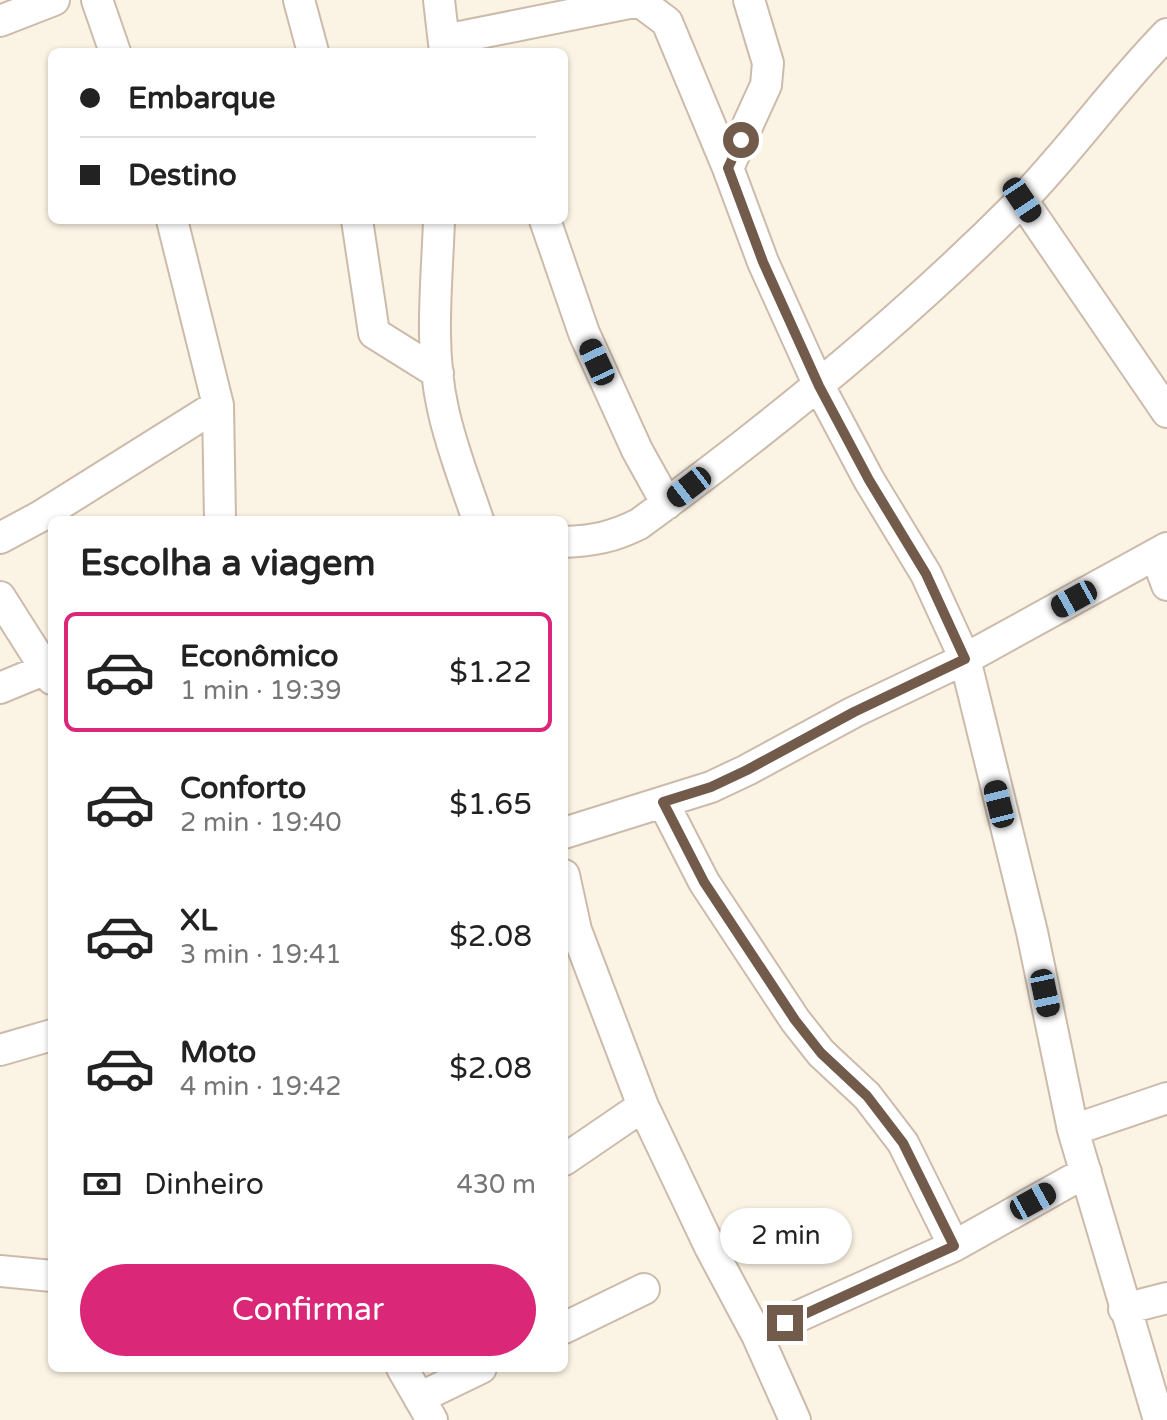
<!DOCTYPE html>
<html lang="pt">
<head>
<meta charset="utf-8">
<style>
  body { margin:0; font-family:"Varela Round",sans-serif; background:#f6f6f6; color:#222; height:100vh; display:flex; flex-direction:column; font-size:30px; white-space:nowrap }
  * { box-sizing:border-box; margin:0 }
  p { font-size:26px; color:#767676 }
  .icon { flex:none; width:44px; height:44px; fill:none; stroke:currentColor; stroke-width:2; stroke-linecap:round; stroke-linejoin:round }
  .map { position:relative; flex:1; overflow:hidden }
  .details { position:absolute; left:48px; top:516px; width:520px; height:856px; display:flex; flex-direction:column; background:#fff; border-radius:12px; box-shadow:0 2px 6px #0004 }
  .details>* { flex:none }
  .banner { position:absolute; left:48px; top:48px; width:520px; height:176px; border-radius:12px; box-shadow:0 2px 6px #0004; display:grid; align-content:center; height:176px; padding:0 32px; background:#fff }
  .end { position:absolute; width:36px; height:36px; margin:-18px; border:10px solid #725b4b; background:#fff; box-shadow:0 0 0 4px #fff }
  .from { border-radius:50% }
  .bubble { position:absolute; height:56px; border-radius:28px; background:#fff; box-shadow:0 2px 6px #0004; font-size:26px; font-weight:600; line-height:56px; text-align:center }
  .car { position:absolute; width:24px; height:48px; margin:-24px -12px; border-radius:10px; box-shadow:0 0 6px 2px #0007; background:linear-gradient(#222 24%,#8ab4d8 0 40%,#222 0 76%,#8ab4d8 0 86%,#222 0) }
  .banner b { display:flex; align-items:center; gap:28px; height:76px; font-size:30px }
  .banner b+b { border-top:2px solid #e0e0e0 }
  .banner i { width:20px; height:20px; background:#222 }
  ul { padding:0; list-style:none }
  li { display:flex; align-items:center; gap:24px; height:120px; margin:0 16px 12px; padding:0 16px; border:4px solid transparent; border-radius:12px }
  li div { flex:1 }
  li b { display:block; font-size:30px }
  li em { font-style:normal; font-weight:600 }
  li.selected { border-color:#db2777 }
  li>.icon { width:72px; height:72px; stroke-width:1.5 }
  h2 { padding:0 32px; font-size:36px; line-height:96px }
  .pay { display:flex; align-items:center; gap:20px; height:88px; padding:0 32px; font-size:30px }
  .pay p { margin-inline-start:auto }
  .button { display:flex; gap:16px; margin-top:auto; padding:16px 32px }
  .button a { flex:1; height:92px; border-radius:48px; background:#db2777; color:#fff; font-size:32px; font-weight:600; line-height:92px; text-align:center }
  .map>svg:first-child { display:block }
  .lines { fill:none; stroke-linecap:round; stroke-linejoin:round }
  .minor-casing { stroke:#ccbbab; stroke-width:34 }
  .minor { stroke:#fff; stroke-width:30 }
  .route { stroke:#725b4b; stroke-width:10 }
</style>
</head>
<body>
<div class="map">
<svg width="1167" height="1420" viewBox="0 0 1167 1420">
  <rect width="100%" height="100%" fill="#fbf3e4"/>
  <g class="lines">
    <defs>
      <path id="minor" d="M97,0l18,52
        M299,0l14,52
        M439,0l6,52
        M0,21l54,-21
        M445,40l194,-39 28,21 61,146 35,94 56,124 50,94 57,94 39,85 67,273 41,198 86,290
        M728,168l38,-83 2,-22 -19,-63
        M1022,200l145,212
        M172,220l46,185 2,115
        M357,220l17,113 64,40
        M439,220c-2,62 -10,128 4,189 8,38 23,75 35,111
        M545,220l39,113 53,117 30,54
        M0,538l41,-22 177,-111
        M564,542c29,-1 49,-5 75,-18 134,-98 263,-203 380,-321 52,-53 95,-115 148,-169
        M1156,555l11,30
        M0,597l52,82
        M0,688l46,-19
        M663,802l41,80 91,138 26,33 46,43 36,47 51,103
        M564,833l147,-46 36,-17 107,-58 111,-53 202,-111
        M564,875l12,55 67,176 67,141 47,88 38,85
        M0,1050l52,-15
        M1073,1130l94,-32
        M564,1160l79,-54
        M0,1271l52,5
        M1124,1309l43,-11
        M564,1328l80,-39
        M757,1335l197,-89 132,-74
        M402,1368l30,52
        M419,1398l62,-30"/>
    </defs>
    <!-- minor casing -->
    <use href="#minor" class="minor-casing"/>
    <!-- minor -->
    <use href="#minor" class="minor"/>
  </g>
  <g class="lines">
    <!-- route -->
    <path class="route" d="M741,140l-13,28 35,94 56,124 50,94 57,94 39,85 -111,53 -107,58 -36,17 -48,15 41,80 91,138 26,33 46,43 36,47 51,103 -169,77"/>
  </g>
</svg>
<i class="end from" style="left:741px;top:140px"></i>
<i class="end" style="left:785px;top:1323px"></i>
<div class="bubble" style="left:720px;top:1208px;width:132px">2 min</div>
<i class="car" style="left:1022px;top:200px;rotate:146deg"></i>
<i class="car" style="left:597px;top:362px;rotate:335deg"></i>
<i class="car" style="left:689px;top:487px;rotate:232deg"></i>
<i class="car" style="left:1074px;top:599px;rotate:241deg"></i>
<i class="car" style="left:999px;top:804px;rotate:346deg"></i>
<i class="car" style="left:1045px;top:993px;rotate:168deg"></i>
<i class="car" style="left:1033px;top:1201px;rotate:61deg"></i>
<div class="banner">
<b><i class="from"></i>Embarque</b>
<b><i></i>Destino</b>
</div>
<section class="details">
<h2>Escolha a viagem</h2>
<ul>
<li class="selected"><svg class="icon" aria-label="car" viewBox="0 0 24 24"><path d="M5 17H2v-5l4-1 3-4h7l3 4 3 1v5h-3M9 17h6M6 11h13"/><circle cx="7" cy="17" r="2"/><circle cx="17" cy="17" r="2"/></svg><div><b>Econômico</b><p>1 min · 19:39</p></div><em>$1.22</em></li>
<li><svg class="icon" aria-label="car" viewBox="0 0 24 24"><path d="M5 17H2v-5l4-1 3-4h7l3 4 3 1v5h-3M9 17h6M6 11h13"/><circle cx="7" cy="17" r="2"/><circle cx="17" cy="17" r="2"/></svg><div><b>Conforto</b><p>2 min · 19:40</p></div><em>$1.65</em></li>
<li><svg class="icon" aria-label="car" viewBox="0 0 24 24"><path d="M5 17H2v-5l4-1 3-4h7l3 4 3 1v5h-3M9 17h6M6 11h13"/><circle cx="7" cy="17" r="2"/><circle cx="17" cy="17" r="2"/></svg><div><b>XL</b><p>3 min · 19:41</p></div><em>$2.08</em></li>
<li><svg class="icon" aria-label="car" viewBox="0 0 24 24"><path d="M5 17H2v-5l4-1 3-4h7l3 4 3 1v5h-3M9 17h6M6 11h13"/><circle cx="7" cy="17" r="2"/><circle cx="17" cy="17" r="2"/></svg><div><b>Moto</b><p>4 min · 19:42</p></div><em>$2.08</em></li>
</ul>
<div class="pay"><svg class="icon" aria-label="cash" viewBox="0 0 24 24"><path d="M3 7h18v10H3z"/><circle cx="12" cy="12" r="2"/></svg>Dinheiro<p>430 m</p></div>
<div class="button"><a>Confirmar</a></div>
</section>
</div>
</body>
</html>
